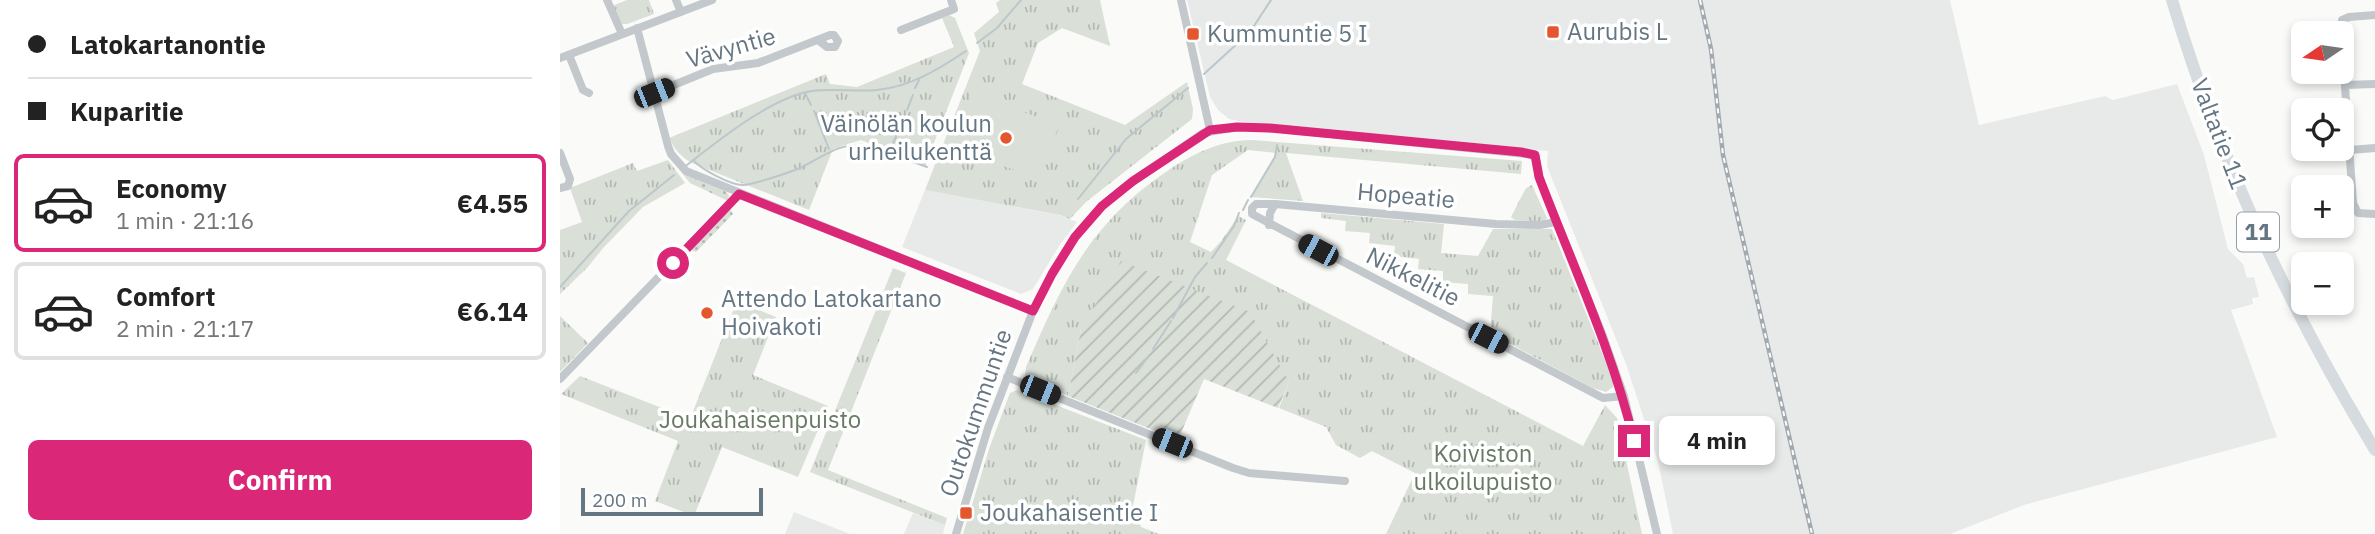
<!DOCTYPE html>
<html lang="en">
<head>
<meta charset="utf-8">
<style>
  body { margin:0; font-family:"IBM Plex Sans",sans-serif; background:#f2f2f2; color:#222; height:100vh; display:flex; flex-direction:column; font-size:26px; white-space:nowrap }
  * { box-sizing:border-box; margin:0 }
  p { font-size:23px; color:#767676 }
  .icon { flex:none; width:38px; height:38px; fill:none; stroke:currentColor; stroke-width:2; stroke-linecap:round; stroke-linejoin:round }
  .map { position:relative; flex:1; overflow:hidden }
  .sheet { display:flex; flex-direction:column; background:#fff; width:560px }
  .sheet>* { flex:none }
  .top-card { display:grid; align-content:center; height:154px; padding:0 28px; background:#fff }
  .needle { width:46px; rotate:257deg }
  .fabs { position:absolute; left:1731px; top:21px; display:grid; gap:14px }
  .fabs a { display:grid; place-items:center; width:63px; height:63px; border-radius:10px; background:#fff; box-shadow:0 4px 10px #0003; font-size:35px }
  .scale { position:absolute; left:21px; bottom:18px; width:182px; box-sizing:border-box; padding-left:7px; border:4px solid #657683; border-top:0; font-size:19px; line-height:24px; white-space:nowrap; color:#657683; -webkit-text-stroke:5px #fff; paint-order:stroke }
  .end { position:absolute; width:32px; height:32px; margin:-16px; border:9px solid #db2777; background:#fff; box-shadow:0 0 0 4px #fff }
  .from { border-radius:50% }
  .bubble { position:absolute; height:49px; border-radius:10px; background:#fff; box-shadow:0 4px 10px #0003; font-size:23px; font-weight:700; line-height:49px; text-align:center }
  .car { position:absolute; width:21px; height:42px; margin:-21px -10px; border-radius:9px; box-shadow:0 0 5px 2px #0007; background:linear-gradient(#222 24%,#8ab4d8 0 40%,#222 0 76%,#8ab4d8 0 86%,#222 0) }
  .top-card b { display:flex; align-items:center; gap:24px; height:66px; font-size:26px }
  .top-card b+b { border-top:2px solid #e0e0e0 }
  .top-card i { width:18px; height:18px; background:#222 }
  ul { padding:0; list-style:none }
  li { display:flex; align-items:center; gap:21px; height:98px; margin:0 14px 10px; padding:0 14px; border:4px solid #e0e0e0; border-radius:10px }
  li div { flex:1 }
  li b { display:block; font-size:26px }
  li em { font-style:normal; font-weight:700 }
  li.selected { border-color:#db2777 }
  li>.icon { width:63px; height:63px; stroke-width:1.5 }
  .cta { display:flex; gap:14px; margin-top:auto; padding:14px 28px }
  .cta a { flex:1; height:80px; border-radius:10px; background:#db2777; color:#fff; font-size:28px; font-weight:700; line-height:80px; text-align:center }
  main { display:flex; flex:1; min-height:0 }
  .map>svg:first-child { display:block }
  .built { fill:#e8e9e9 }
  .grass { fill:url(#grass-dots) }
  .park { fill:url(#park-tufts) }
  .garden { fill:url(#garden-furrows) }
  .pitch { fill:#dadfd7 }
  .lines { fill:none; stroke-linecap:round; stroke-linejoin:round }
  .stream { stroke:#bbc7cb; stroke-width:2 }
  .minor { stroke:#c3c8cc; stroke-width:8 }
  .highway { stroke:#d6dbdf; stroke-width:12 }
  .rail-casing { stroke:#a2aab0; stroke-width:4.5 }
  .rail { stroke:#fff; stroke-width:2; stroke-dasharray:5; stroke-linecap:butt }
  .route { stroke:#db2777; stroke-width:9 }
  .poi-dot { fill:#e4572e; stroke:#fff; stroke-width:2.5 }
  .labels { text-anchor:middle; stroke-width:7; stroke-linejoin:round; paint-order:stroke }
  .shield { fill:#fff; stroke:#939fa8; stroke-width:2 }
  .shield-label { font-size:23px; font-weight:bold; fill:#657683 }
  .poi-label { font-size:24px; fill:#657683; stroke:#fff; text-anchor:start }
  .street-label { font-size:24px; fill:#657683; stroke:#fff }
  .park-label { font-size:24px; fill:#687a64; stroke:#fff }
</style>
</head>
<body>
<main>
<section class="sheet">
<div class="top-card">
<b><i class="from"></i>Latokartanontie</b>
<b><i></i>Kuparitie</b>
</div>
<ul>
<li class="selected"><svg class="icon" aria-label="car" viewBox="0 0 24 24"><path d="M5 17H2v-5l4-1 3-4h7l3 4 3 1v5h-3M9 17h6M6 11h13"/><circle cx="7" cy="17" r="2"/><circle cx="17" cy="17" r="2"/></svg><div><b>Economy</b><p>1 min · 21:16</p></div><em>€4.55</em></li>
<li><svg class="icon" aria-label="car" viewBox="0 0 24 24"><path d="M5 17H2v-5l4-1 3-4h7l3 4 3 1v5h-3M9 17h6M6 11h13"/><circle cx="7" cy="17" r="2"/><circle cx="17" cy="17" r="2"/></svg><div><b>Comfort</b><p>2 min · 21:17</p></div><em>€6.14</em></li>
</ul>
<div class="cta"><a>Confirm</a></div>
</section>
<div class="map">
<svg width="1815" height="534" viewBox="0 0 1815 534">
  <defs>
    <pattern id="grass-dots" width="8" height="8" patternUnits="userSpaceOnUse" patternTransform="scale(1.75)"><rect width="8" height="8" fill="#dadfd7"/><path d="M2 2h.1M6 6h.1" fill="none" stroke="#b4b9b4" stroke-width="1.8" stroke-linecap="round"/></pattern>
    <pattern id="park-tufts" width="24" height="20" patternUnits="userSpaceOnUse" patternTransform="scale(1.75)"><rect width="24" height="20" fill="#dadfd7"/><path d="M3 7l-1-3M5 7V3M7 7l1-3M15 17l-1-3M17 17v-4M19 17l1-3" fill="none" stroke="#b4b9b4"/></pattern>
    <pattern id="garden-furrows" width="10" height="10" patternUnits="userSpaceOnUse" patternTransform="scale(1.75)"><rect width="10" height="10" fill="#dadfd7"/><path d="M-1 1l2-2M0 10L10 0M9 11l2-2" fill="none" stroke="#b4b9b4"/></pattern>
  </defs>
  <rect width="100%" height="100%" fill="#fafaf8"/>
  <!-- built -->
  <path class="built" d="M627,0h763l29,125 126,-29 8,4 64,-16 27,71 24,94 15,15 4,14 7,-1 5,20 -7,1 1,6 -22,6 46,127 -253,68 -74,29h-277l-15,-72 -32,-98 -79,-198 1,-15 -305,-29 -14,-3 -11,-9 -8,-13z
    M365,190l134,25 18,7 -18,24 -26,43 -12,5 -119,-47z
    M234,512l56,22h-65z
    M353,513l32,12 -2,9h-39z"/>
  <!-- grass -->
  <path class="grass" d="M112,160l14,15 39,16 4,4 -1,6 -38,-18z
    M170,209l3,5 -37,38 -5,-2z"/>
  <!-- park -->
  <path class="park" d="M67,0h22l5,14 -27,10h-5l-10,-18z
    M440,0h100l10,46 -48,-18 -24,15 -16,41 103,41 62,-43 6,27 -1,10 -106,83 -16,17 -10,-4 -135,-25 55,-139 -6,-18 25,-21 -3,-9z
    M389,15l6,3 14,35 -44,113 -64,-26 -28,9 -24,61 -117,-47c-11,-6 -17,-13 -23,-25l157,-64 4,10 27,3 97,-40 -12,-29z
    M692,140l270,21 -1,13 -235,-21 17,48 -52,-4 25,-44 -28,-3 -36,25 -22,67 21,10 11,-12 16,-24 8,4 -20,40 357,186 22,-41 12,13 25,116h-256l29,-61 -43,-22 -12,7 -24,-13 -10,-18 -47,-19 10,-26 -208,-53 -13,67 -43,-19 1,-10c35,-81 62,-141 137,-193 27,-19 56,-34 89,-34z
    M108,160l17,23 -42,24 -39,40 -17,21 -27,26v-64l22,-8 -12,-34 63,-25 4,8z
    M972,185l15,33 -3,4 -29,-2 -4,-3 15,-29z
    M761,213l123,11 -3,29 37,3 15,-27h59l61,151v7l-7,5 -13,-4 -103,-55 3,-37 -25,-2v-10l-25,-2v-11l-25,-2 1,-10 -25,-3 1,-10 -26,-3 1,-10 -25,-2 1,-10 -25,-3z
    M333,268l13,5 -78,197 119,48 -2,7 -135,-53z
    M177,301l39,16 -23,58 75,31 -30,71 -76,-30 -28,69 -39,-15 23,-60 -117,-47 19,-18 110,43z
    M0,316l28,27 -28,29z
    M457,390l129,50 -13,66 8,21 18,7h-196l27,-88 20,-53z"/>
  <!-- garden -->
  <path class="garden" d="M561,261l129,51 39,70 -11,26 -74,-29 -26,61 -110,-44 13,-67z"/>
  <!-- pitch -->
  <path class="pitch" d="M412,93l87,32 -17,48 -10,2 -80,-25z"/>
  <g class="lines">
    <!-- stream -->
    <path class="stream" d="M417,43l20,-15 24,-28
      M644,74l46,-42 21,-32
      M355,88l4,-8
      M245,93l6,12
      M347,110l6,-15
      M254,111l15,38
      M330,151l14,-34
      M134,161c9,9 36,24 49,24 9,0 48,-13 57,-17 23,-11 39,-26 66,-23l61,22
      M127,165c32,-25 85,-68 125,-74 22,-3 44,1 65,-1 33,-3 62,-21 89,-39
      M691,197l24,-40 2,-12
      M518,199l48,-60 62,-51
      M683,210l5,-10
      M652,258l22,-32 5,-13
      M0,287l69,-76 45,-36
      M613,318l22,-41 12,-14
      M593,349l18,-28
      M576,373l12,-16"/>
    <!-- minor -->
    <path class="minor" d="M47,0l15,34
      M116,0l5,12
      M621,0l29,130
      M77,28l31,118 3,8 15,17 347,140
      M341,30l53,-21 -3,-9
      M1781,33l1,-13 7,-3 26,-2
      M1782,43l11,160 5,10 17,1
      M9,55l14,35 6,3
      M0,58l152,-58
      M1785,85l30,-1
      M94,93l59,-24 45,-6 72,-28h4l4,6 -3,6h-8l-9,-7
      M1790,150l25,-2
      M0,153l10,26 -2,7 -8,2
      M715,204h-19l-4,4v6l351,184 21,-2
      M709,225l1,-12 5,-9 221,20 44,1 16,-3
      M447,377l226,91 16,5 96,8
      M0,379l179,-185
      M396,534l32,-106 45,-117 19,-37 23,-37 27,-31 18,-15 83,-58 34,-6 32,1 266,27 4,22 64,159 21,60 33,138"/>
    <!-- highway -->
    <path class="highway" d="M1612,0c49,163 115,304 203,450"/>
    <defs>
      <path id="rail" d="M1140,0l11,49 12,106 89,379"/>
    </defs>
    <!-- rail casing -->
    <use href="#rail" class="rail-casing"/>
    <!-- rail -->
    <use href="#rail" class="rail"/>
  </g>
  <g class="lines">
    <!-- route -->
    <path class="route" d="M113,263l66,-69 294,117 19,-37 23,-37 27,-31 31,-25 77,-51 27,-3 32,1 252,24 14,3 4,22c33,87 73,172 95,264"/>
  </g>
  <!-- markers -->
  <g class="poi-dot">
    <rect x="986" y="25" width="14" height="14" rx="3.5"/>
    <rect x="626" y="27" width="14" height="14" rx="3.5"/>
    <circle cx="446" cy="138" r="7"/>
    <circle cx="147" cy="313" r="7"/>
    <rect x="399" y="506" width="14" height="14" rx="3.5"/>
  </g>
  <g class="labels">
    <!-- shield labels -->
    <rect class="shield" x="1677" y="212.5" width="42" height="39" rx="5"/>
    <g class="shield-label">
      <text x="1698" y="240">11</text>
    </g>
    <!-- poi labels -->
    <g class="poi-label">
      <text x="1007" y="40">Aurubis L</text>
      <text x="647" y="42">Kummuntie 5 I</text>
      <text x="432" y="132" text-anchor="end">Väinölän koulun<tspan x="432" dy="28">urheilukenttä</tspan></text>
      <text x="161" y="307">Attendo Latokartano<tspan x="161" dy="28">Hoivakoti</tspan></text>
      <text x="420" y="521">Joukahaisentie I</text>
    </g>
    <!-- street labels -->
    <g class="street-label">
      <text transform="translate(171 48) rotate(-16)" y="8">Vävyntie</text>
      <text transform="translate(1659 134) rotate(69)" y="8">Valtatie 11</text>
      <text transform="translate(846 196) rotate(5)" y="8">Hopeatie</text>
      <text transform="translate(853 277) rotate(27)" y="8">Nikkelitie</text>
      <text transform="translate(416 413) rotate(-71)" y="8">Outokummuntie</text>
    </g>
    <!-- park labels -->
    <g class="park-label">
      <text x="200" y="428">Joukahaisenpuisto</text>
      <text x="923" y="462">Koiviston<tspan x="923" dy="28">ulkoilupuisto</tspan></text>
    </g>
  </g>
</svg>
<div class="fabs">
<a><svg class="needle" viewBox="-14 -14 28 28"><path d="M0-13l5 13h-10z" fill="#e53935"/><path d="M0 13l5-13h-10z" fill="#767676"/></svg></a>
<a><svg class="icon" aria-label="locate" viewBox="0 0 24 24"><circle cx="12" cy="12" r="6"/><path d="M12 2v4M12 18v4M2 12h4M18 12h4"/></svg></a>
<a>+</a>
<a>−</a>
</div>
<div class="scale">200 m</div>
<i class="end from" style="left:113px;top:263px"></i>
<i class="end" style="left:1074px;top:441px"></i>
<div class="bubble" style="left:1099px;top:416px;width:116px">4 min</div>
<i class="car" style="left:94px;top:93px;rotate:68deg"></i>
<i class="car" style="left:758px;top:250px;rotate:298deg"></i>
<i class="car" style="left:928px;top:338px;rotate:117deg"></i>
<i class="car" style="left:480px;top:390px;rotate:112deg"></i>
<i class="car" style="left:612px;top:443px;rotate:292deg"></i>
</div>
</main>
</body>
</html>
